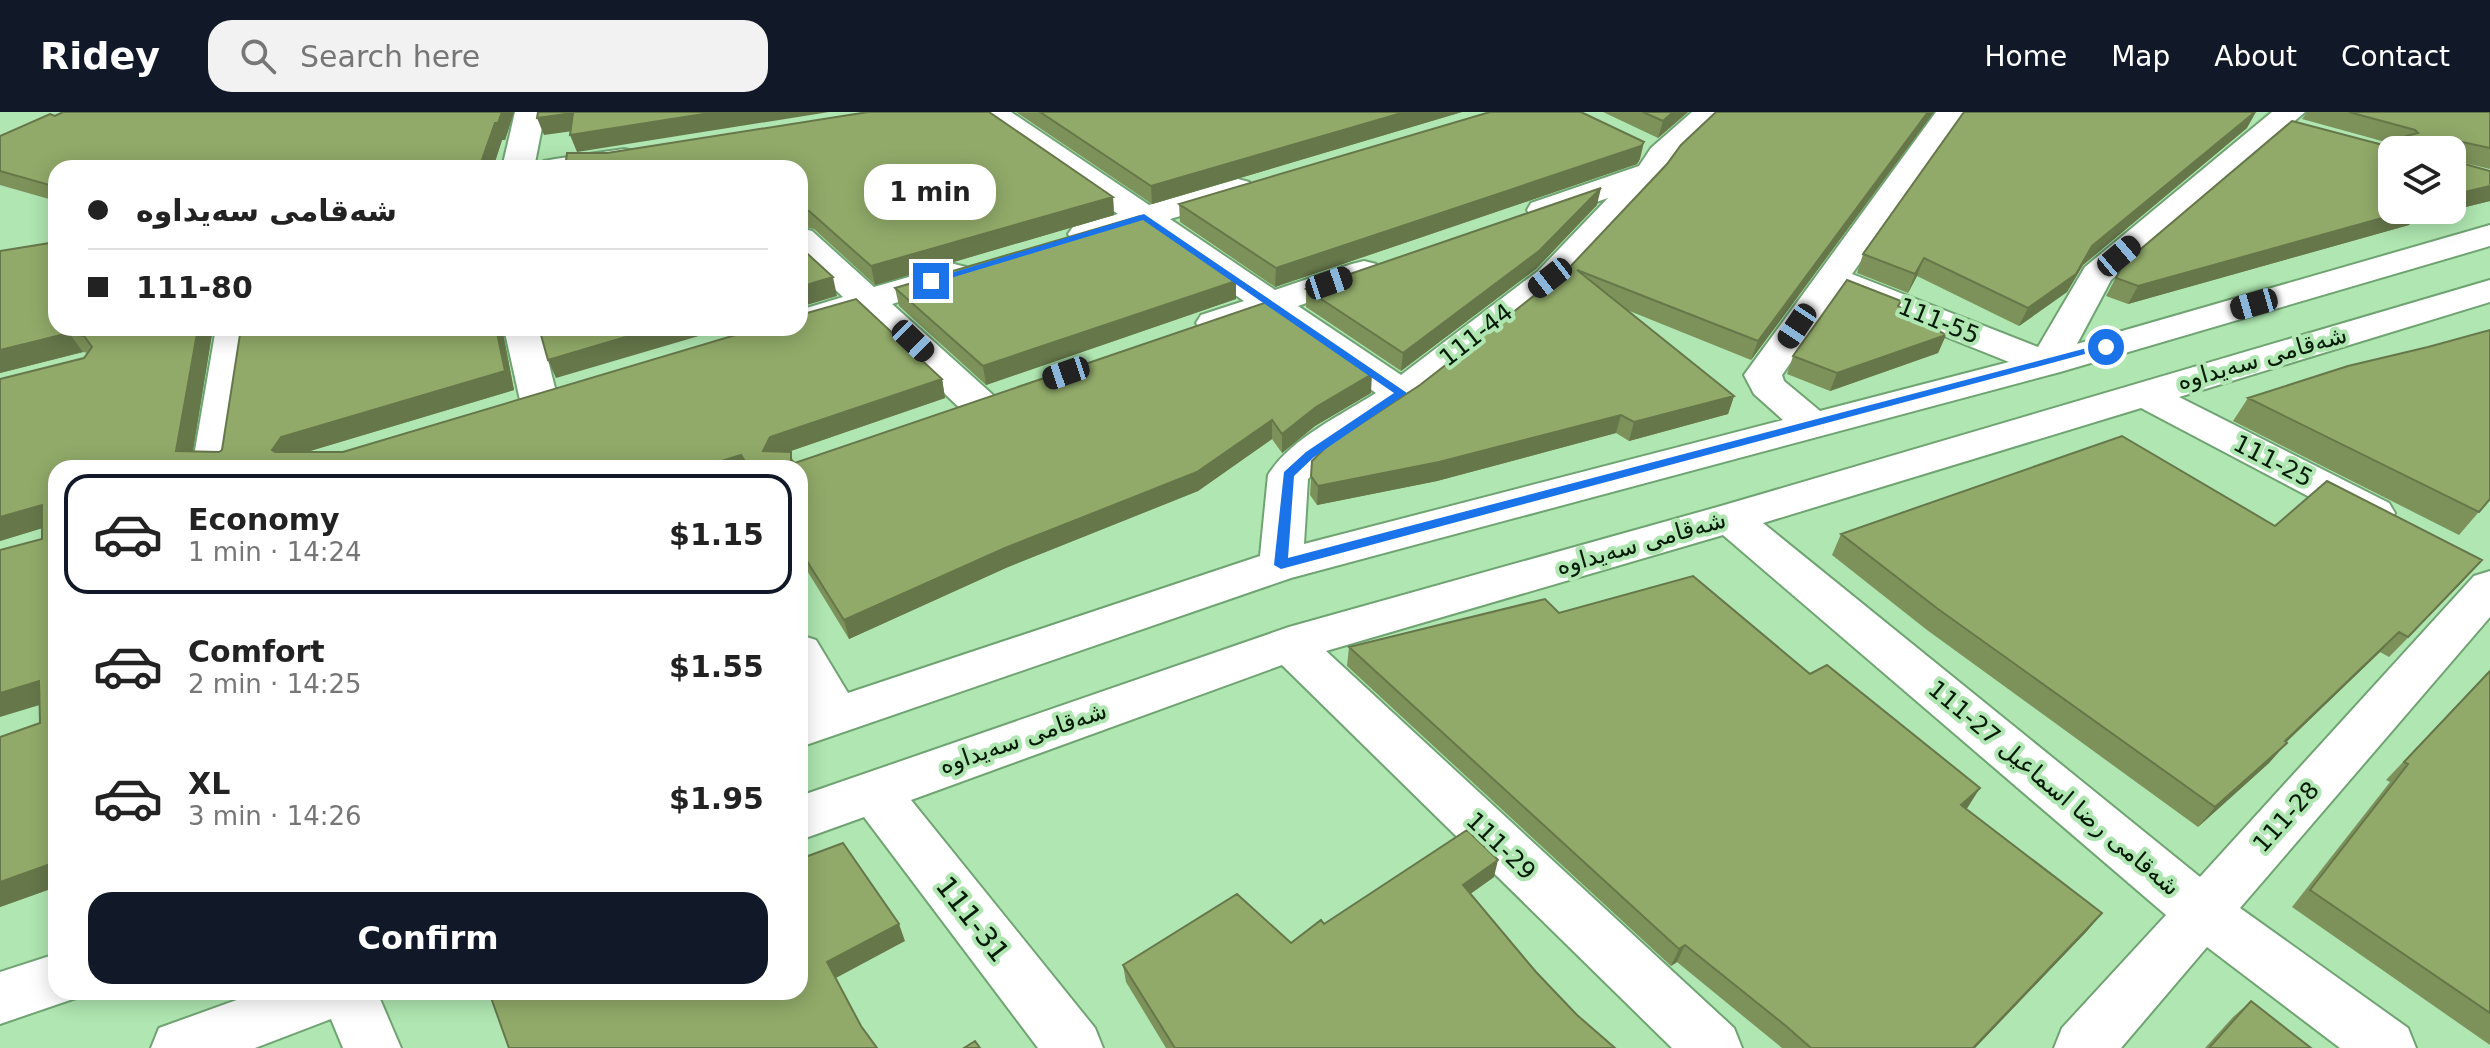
<!DOCTYPE html>
<html lang="en">
<head>
<meta charset="utf-8">
<style>
  body { margin:0; font-family:"DejaVu Sans","Noto Sans Arabic",sans-serif; background:#f2f2f2; color:#222; height:100vh; display:flex; flex-direction:column; font-size:30px; white-space:nowrap }
  * { box-sizing:border-box; margin:0 }
  p { font-size:26px; color:#767676 }
  .icon { flex:none; width:44px; height:44px; fill:none; stroke:currentColor; stroke-width:2; stroke-linecap:round; stroke-linejoin:round }
  .map { position:relative; flex:1; overflow:hidden }
  .drawer { position:absolute; left:48px; top:348px; width:760px; height:540px; display:flex; flex-direction:column; background:#fff; border-radius:24px; box-shadow:0 4px 20px #0003 }
  .drawer>* { flex:none }
  .guide { position:absolute; left:48px; top:48px; width:760px; height:176px; border-radius:24px; box-shadow:0 4px 20px #0003; display:grid; align-content:center; height:176px; padding:0 40px; background:#fff }
  .controls { position:absolute; left:2378px; top:24px; display:grid; gap:16px }
  .controls a { display:grid; place-items:center; width:88px; height:88px; border-radius:16px; background:#fff; box-shadow:0 4px 20px #0003; font-size:40px }
  .end { position:absolute; width:36px; height:36px; margin:-18px; border:10px solid #1a73e8; background:#fff; box-shadow:0 0 0 4px #fff }
  .from { border-radius:50% }
  .bubble { position:absolute; height:56px; border-radius:24px; background:#fff; box-shadow:0 4px 20px #0003; font-size:26px; font-weight:800; line-height:56px; text-align:center }
  .car { position:absolute; width:24px; height:48px; margin:-24px -12px; border-radius:10px; box-shadow:0 0 6px 2px #0007; background:linear-gradient(#222 24%,#8ab4d8 0 40%,#222 0 76%,#8ab4d8 0 86%,#222 0) }
  .guide b { display:flex; align-items:center; gap:28px; height:76px; font-size:30px }
  .guide b+b { border-top:2px solid #e0e0e0 }
  .guide i { width:20px; height:20px; background:#222 }
  ul { padding:14px 0 0; list-style:none }
  li { display:flex; align-items:center; gap:24px; height:120px; margin:0 16px 12px; padding:0 24px; border:4px solid transparent; border-radius:24px }
  li div { flex:1 }
  li b { display:block; font-size:30px }
  li em { font-style:normal; font-weight:800 }
  li.active { border-color:#111827 }
  li>.icon { width:72px; height:72px; stroke-width:1.5 }
  .button { display:flex; gap:16px; margin-top:auto; padding:16px 40px }
  .button a { flex:1; height:92px; border-radius:24px; background:#111827; color:#fff; font-size:32px; font-weight:800; line-height:92px; text-align:center }
  header { display:flex; align-items:center; gap:48px; box-sizing:border-box; height:112px; padding:0 40px; background:#111827; color:#fff }
  header strong { font-size:38px }
  nav { display:flex; gap:44px; margin-inline-start:auto; font-size:28px }
  .search { width:560px; height:72px; background:#f2f2f2; display:flex; align-items:center; gap:20px; box-sizing:border-box; padding:0 28px; border-radius:24px; color:#767676; font-size:30px }
  .map>svg:first-child { display:block }
  .lines { fill:none; stroke-linecap:round; stroke-linejoin:round }
  .minor-casing { stroke:#6fa472; stroke-width:4 }
  .minor { fill:#fff; fill-rule:evenodd }
  .wall { fill:#7d925a }
  .shaded-wall { fill:#66774a }
  .building { fill:#91aa69; stroke:#66774a; stroke-width:2 }
  .route { fill:#1a73e8 }
  .labels { text-anchor:middle; stroke-width:8; stroke-linejoin:round; paint-order:stroke }
  .street-label { font-size:24px; fill:#061b08; stroke:#afe6b1 }
  .near-street-label { font-size:28px; fill:#061b08; stroke:#afe6b1 }
</style>
</head>
<body>
<header>
<strong>Ridey</strong>
<div class="search"><svg class="icon" aria-label="search" viewBox="0 0 24 24"><circle cx="10" cy="10" r="6"/><path d="M15 15l6 6"/></svg>Search here</div>
<nav><a>Home</a><a>Map</a><a>About</a><a>Contact</a></nav>
</header>
<div class="map">
<svg width="2490" height="936" viewBox="0 0 2490 936">
  <rect width="100%" height="100%" fill="#afe6b1"/>
  <g class="lines">
    <defs>
      <path id="minor" d="M515,0h30l-11,56h-32z
        M976,0h35l138,93 89,-26 11,3 5,7 -5,7 -79,23 105,71 77,-26 12,-3 12,3 5,7 -5,7 -78,28 103,69 137,-104 70,-73 -65,22 -12,-3 -4,-7 4,-7 108,-37 12,-18 41,-36h33l-51,49 -13,19 -99,105 -146,116 -92,62 -16,16 -4,65 479,-124 -29,-26 -10,-19 192,-263h30l-114,162 186,73 47,-80 187,-155h33l-194,168 -34,64 413,-119v21l-430,126 -769,206 -491,169v-38l7,-3 -7,-12v-59l16,5 32,53 412,-137 8,-81c23,-37 72,-59 108,-82l-110,-76 -52,17 -13,-3 -5,-8 5,-8 43,-14 -105,-73 -54,16 -12,-3 -5,-7 5,-7 45,-13 -137,-96zM1839,182l170,68 -189,49 -36,-30 -2,-6z
        M624,37l11,2 4,7 -4,7 -16,3h-80l5,-7 11,-2z
        M800,116l12,3 62,56 80,-23 12,3 5,7 -5,7 -74,23 101,91 5,9 -5,9 -14,3 -14,-3 -104,-99 -61,18 -13,-3 13,-1v-18l43,-13 -43,-41z
        M2490,168v22l-311,95 210,106 6,10 -6,10 -15,4 -15,-4 -218,-115 -378,115 437,354 274,-301 16,-5v46l-250,291 168,120 8,20h-76l-133,-101 -86,101h-67l8,-20 104,-113 -443,-380 -397,116 408,377 8,20h-70l-390,-383 -371,135 184,228 8,20h-65l-174,-231 -64,23v-44l489,-169 432,-121z
        M216,216h36l-20,140h-40z
        M504,216h36l18,72 -5,9 -14,3 -14,-3 -5,-9z
        M56,842v38h23l-3,6 -76,26v-52z
        M259,880h118l24,56h-58l-12,-29 -76,29h-104l8,-20z"/>
    </defs>
    <!-- minor casing -->
    <use href="#minor" class="minor-casing"/>
    <!-- minor -->
    <use href="#minor" class="minor"/>
  </g>
  <!-- wall -->
  <path class="wall" d="M63,0h451l-9,28h-3l-9,28h-437v33l-56,-16v-49z
    M1016,0h446l-310,92z
    M1603,0h85l-30,26z
    M1716,0h218l-183,248 -124,-50 107,86 -6,18 -99,27 -13,-8 -179,48 -120,24 -7,-10 2,-34 108,-76 148,-116z
    M2307,0h183v57l-29,-7v1l29,8v30l-77,19 -4,5 -281,79 -22,-8 17,-32 275,-115 2,-3 -98,-27z
    M2247,16l-164,137 -16,27 -48,34 -102,-50 -9,17 -51,-20 6,-19z
    M1640,47l-3,5 -362,123 -95,-65 -1,-18z
    M800,56l313,29 1,18 -239,70 -61,-56 -14,-3z
    M1597,93l-61,64 -135,102 -95,-64v-18z
    M0,139l56,77h157l-20,123 26,1 3,-2 19,-122h261l12,62 -207,62h36l599,-73 3,19 -157,54 7,11 576,-70 -56,33 -33,27 -10,-14 -74,52 -190,76 -159,72 -49,-80v-91h-744v419l-56,20v-170l40,-14 2,-184v-11l-42,13v-162l84,-21 4,-5 -5,-1 -83,21z
    M895,176l341,11 -250,86 -87,-79z
    M1899,195l47,28 -8,18 -108,38 -43,-17 6,-18z
    M2248,286l242,101 -31,36 -226,-114z
    M2275,414l188,55 -74,76 -9,-5 -94,90 -17,21 -71,64 -271,-197 -95,-75 9,-21z
    M1559,501l409,194 -2,2 136,104 -15,18 -112,117h-193l-105,-86 -6,4 -324,-300 2,-19z
    M2490,558v375l-198,-138 98,-125 -4,-2z
    M1494,765l-24,17 66,78 41,43 38,33h-449l-40,-66 -3,-17 168,-22 33,-19z
    M2251,889l60,47h-106l28,-31z"/>
  <!-- shaded-wall -->
  <path class="shaded-wall" d="M502,0h12l-9,28h-3l-9,28h-14l16,-45z
    M716,0h113l-252,40 -7,-17z
    M1405,0h57l-310,92 -1,-18z
    M1673,0h15l-30,26 5,-17z
    M1928,0h6l-183,248 7,-19z
    M2256,0l-9,16 -164,137 -16,27 -48,34 9,-18 64,-62z
    M573,1l7,17 -36,5 -7,-17z
    M1644,30l-4,17 -3,5 -362,123 1,-19z
    M2490,74v15l-77,19 -4,5 -281,79 10,-18 272,-76h42v-15z
    M1601,76l-4,17 -61,64 -135,102 2,-18z
    M1113,85l1,18 -239,70 -4,-19z
    M1924,146l-7,18 -9,17 7,-19z
    M833,165l4,19 -37,11v-20z
    M1236,169v18l-250,86 -3,-19z
    M198,216h15l-23,140 -14,-17z
    M496,216h6l12,62 -221,66 -8,12 -13,-18 9,-13z
    M656,216h70l-170,50 -8,-18z
    M69,221l14,19 -83,21v-23z
    M1946,223l-8,18 -108,38 7,-18z
    M1372,262l-1,19 -56,33 -33,27v-19l34,-27z
    M942,267l3,19 -169,58 -13,-5 7,-14z
    M1734,284l-6,18 -99,27 5,-19z
    M1621,303l-5,18 -179,48 -120,24 1,-19z
    M1272,308v19l-74,52 -190,76 -159,72 -5,-19z
    M741,343l4,13h-46z
    M42,393l14,19 -56,17v-24z
    M2482,448l-19,21 -74,76 19,-20z
    M2399,520l-19,20 -107,103 14,-12 -18,20 -71,64 17,-20z
    M39,569l17,19 -56,17v-24z
    M1980,676l-12,19 -19,16 12,-18z
    M1498,748l-4,17 -35,25 4,-17z
    M56,750v25l-56,20v-25z
    M2102,801l-15,18 -112,117h-2z
    M899,812l6,17 -71,38 -7,-17z
    M1685,833l-8,17 -6,4 8,-17z"/>
  <!-- building -->
  <path class="building" d="M63,0h439l-4,11h-3l-16,45h-423v19l-56,-16v-35l50,-22 5,2z
    M538,0h178l-146,23 3,-22 -36,5z
    M868,0h121l124,85 -242,69 -62,-55 -9,-2v-41h-235l2,-15h40z
    M1040,0h365l-254,74z
    M1490,0h91l63,30 -3,4 -365,122 -97,-64z
    M1643,0h30l-10,9z
    M1716,0h212l-170,229 -181,-71 157,126 -100,26 -13,-7 -182,47 -121,24 -7,-10 1,-15 15,-15 93,-61 148,-116 99,-105 14,-19z
    M1964,0h291l-163,134 -16,28 -48,34 -104,-50 -9,16 -52,-20z
    M2349,0h141v36l-28,-6 -1,21 29,8v15l-38,9v-45h-49l4,-3 -1,-11 12,-3 -3,-3z
    M2292,9l110,29h-10v60h19l-273,76 -22,-8 7,-14z
    M1601,76l-62,63 -136,102 -97,-64z
    M1140,104l96,65 -253,85 -88,-78z
    M56,130v86h142l-22,123 43,1 3,-2 19,-122h255l9,43 -224,66 -9,13 3,2h68l416,-124h41v-13l56,-16 86,80 -172,58 -7,14 28,1v8l4,3 472,-161 105,72 -56,33 -34,27 -10,-14 -75,52 -192,76 -161,72 -44,-70v-82h-51l-8,-13 -42,13h-643v394l-56,20v-145l40,-14 -1,-42 -39,12v-143l42,-11v-34l-42,12v-138l84,-21 8,-11 -8,-11 -15,-3 -69,17v-99z
    M800,135l33,30 -33,10z
    M1847,168l54,21 -3,5 48,29 -109,38 -44,-17z
    M539,216h117l-108,32z
    M2490,218v169l-11,13 -231,-114 100,-32 80,-19z
    M2122,324l153,90 52,-45 155,79 -74,77 -9,-5 -114,109 2,2 -72,64 -277,-198 -97,-75z
    M1693,464l117,98 17,-9 153,123 -19,17 141,108 -129,135h-162l-25,-22 -101,-81 -6,4 -330,-302 196,-48 14,14z
    M2490,559v342l-180,-123 98,-126 -4,-2z
    M1467,718l31,30 -35,25 73,87 41,43 38,33h-440l-52,-83 114,-71 54,49 30,-23 3,4z
    M843,731l56,81 -72,38 34,64 16,22h-368l-20,-56h311v-133z
    M2251,889l60,47h-102z
    M975,929l5,7h-16z"/>
  <!-- route -->
  <path class="route" d="M1144,102l263,179 -93,64 -20,19 -6,82 814,-214 9,3 -830,222 -7,-4 10,-93 22,-20 88,-59 -251,-173 -209,63 -9,-2z"/>
  <g class="labels">
    <!-- street labels -->
    <g class="street-label">
      <text transform="translate(1939 209) rotate(22)" y="8">111-55</text>
      <text transform="translate(1476 223) rotate(-38)" y="8">111-44</text>
      <text transform="translate(2262 246) rotate(-16)" y="8">شەقامی سەیداوە</text>
      <text transform="translate(2273 349) rotate(27)" y="8">111-25</text>
      <text transform="translate(1641 431) rotate(-16)" y="8">شەقامی سەیداوە</text>
      <text transform="translate(1023 626) rotate(-19)" y="8">شەقامی سەیداوە</text>
      <text transform="translate(2054 676) rotate(40)" y="8">111-27 شەقامی رضا اسماعيل</text>
      <text transform="translate(2286 705) rotate(-48)" y="8">111-28</text>
      <text transform="translate(1501 734) rotate(44)" y="8">111-29</text>
    </g>
    <!-- near-street labels -->
    <g class="near-street-label">
      <text transform="translate(973 807) rotate(52)" y="10">111-31</text>
    </g>
  </g>
</svg>
<div class="controls">
<a><svg class="icon" aria-label="layers" viewBox="0 0 24 24"><path d="M12 4l9 5-9 5-9-5zM3 14l9 5 9-5"/></svg></a>
</div>
<i class="end from" style="left:2106px;top:235px"></i>
<i class="end" style="left:931px;top:169px"></i>
<div class="bubble" style="left:864px;top:52px;width:132px">1 min</div>
<i class="car" style="left:2119px;top:144px;rotate:50deg"></i>
<i class="car" style="left:1550px;top:166px;rotate:232deg"></i>
<i class="car" style="left:1329px;top:171px;rotate:71deg"></i>
<i class="car" style="left:2254px;top:192px;rotate:254deg"></i>
<i class="car" style="left:1797px;top:214px;rotate:214deg"></i>
<i class="car" style="left:913px;top:229px;rotate:134deg"></i>
<i class="car" style="left:1066px;top:261px;rotate:251deg"></i>
<div class="guide">
<b><i class="from"></i>شەقامی سەیداوە</b>
<b><i></i>111-80</b>
</div>
<section class="drawer">
<ul>
<li class="active"><svg class="icon" aria-label="car" viewBox="0 0 24 24"><path d="M5 17H2v-5l4-1 3-4h7l3 4 3 1v5h-3M9 17h6M6 11h13"/><circle cx="7" cy="17" r="2"/><circle cx="17" cy="17" r="2"/></svg><div><b>Economy</b><p>1 min · 14:24</p></div><em>$1.15</em></li>
<li><svg class="icon" aria-label="car" viewBox="0 0 24 24"><path d="M5 17H2v-5l4-1 3-4h7l3 4 3 1v5h-3M9 17h6M6 11h13"/><circle cx="7" cy="17" r="2"/><circle cx="17" cy="17" r="2"/></svg><div><b>Comfort</b><p>2 min · 14:25</p></div><em>$1.55</em></li>
<li><svg class="icon" aria-label="car" viewBox="0 0 24 24"><path d="M5 17H2v-5l4-1 3-4h7l3 4 3 1v5h-3M9 17h6M6 11h13"/><circle cx="7" cy="17" r="2"/><circle cx="17" cy="17" r="2"/></svg><div><b>XL</b><p>3 min · 14:26</p></div><em>$1.95</em></li>
</ul>
<div class="button"><a>Confirm</a></div>
</section>
</div>
</body>
</html>
